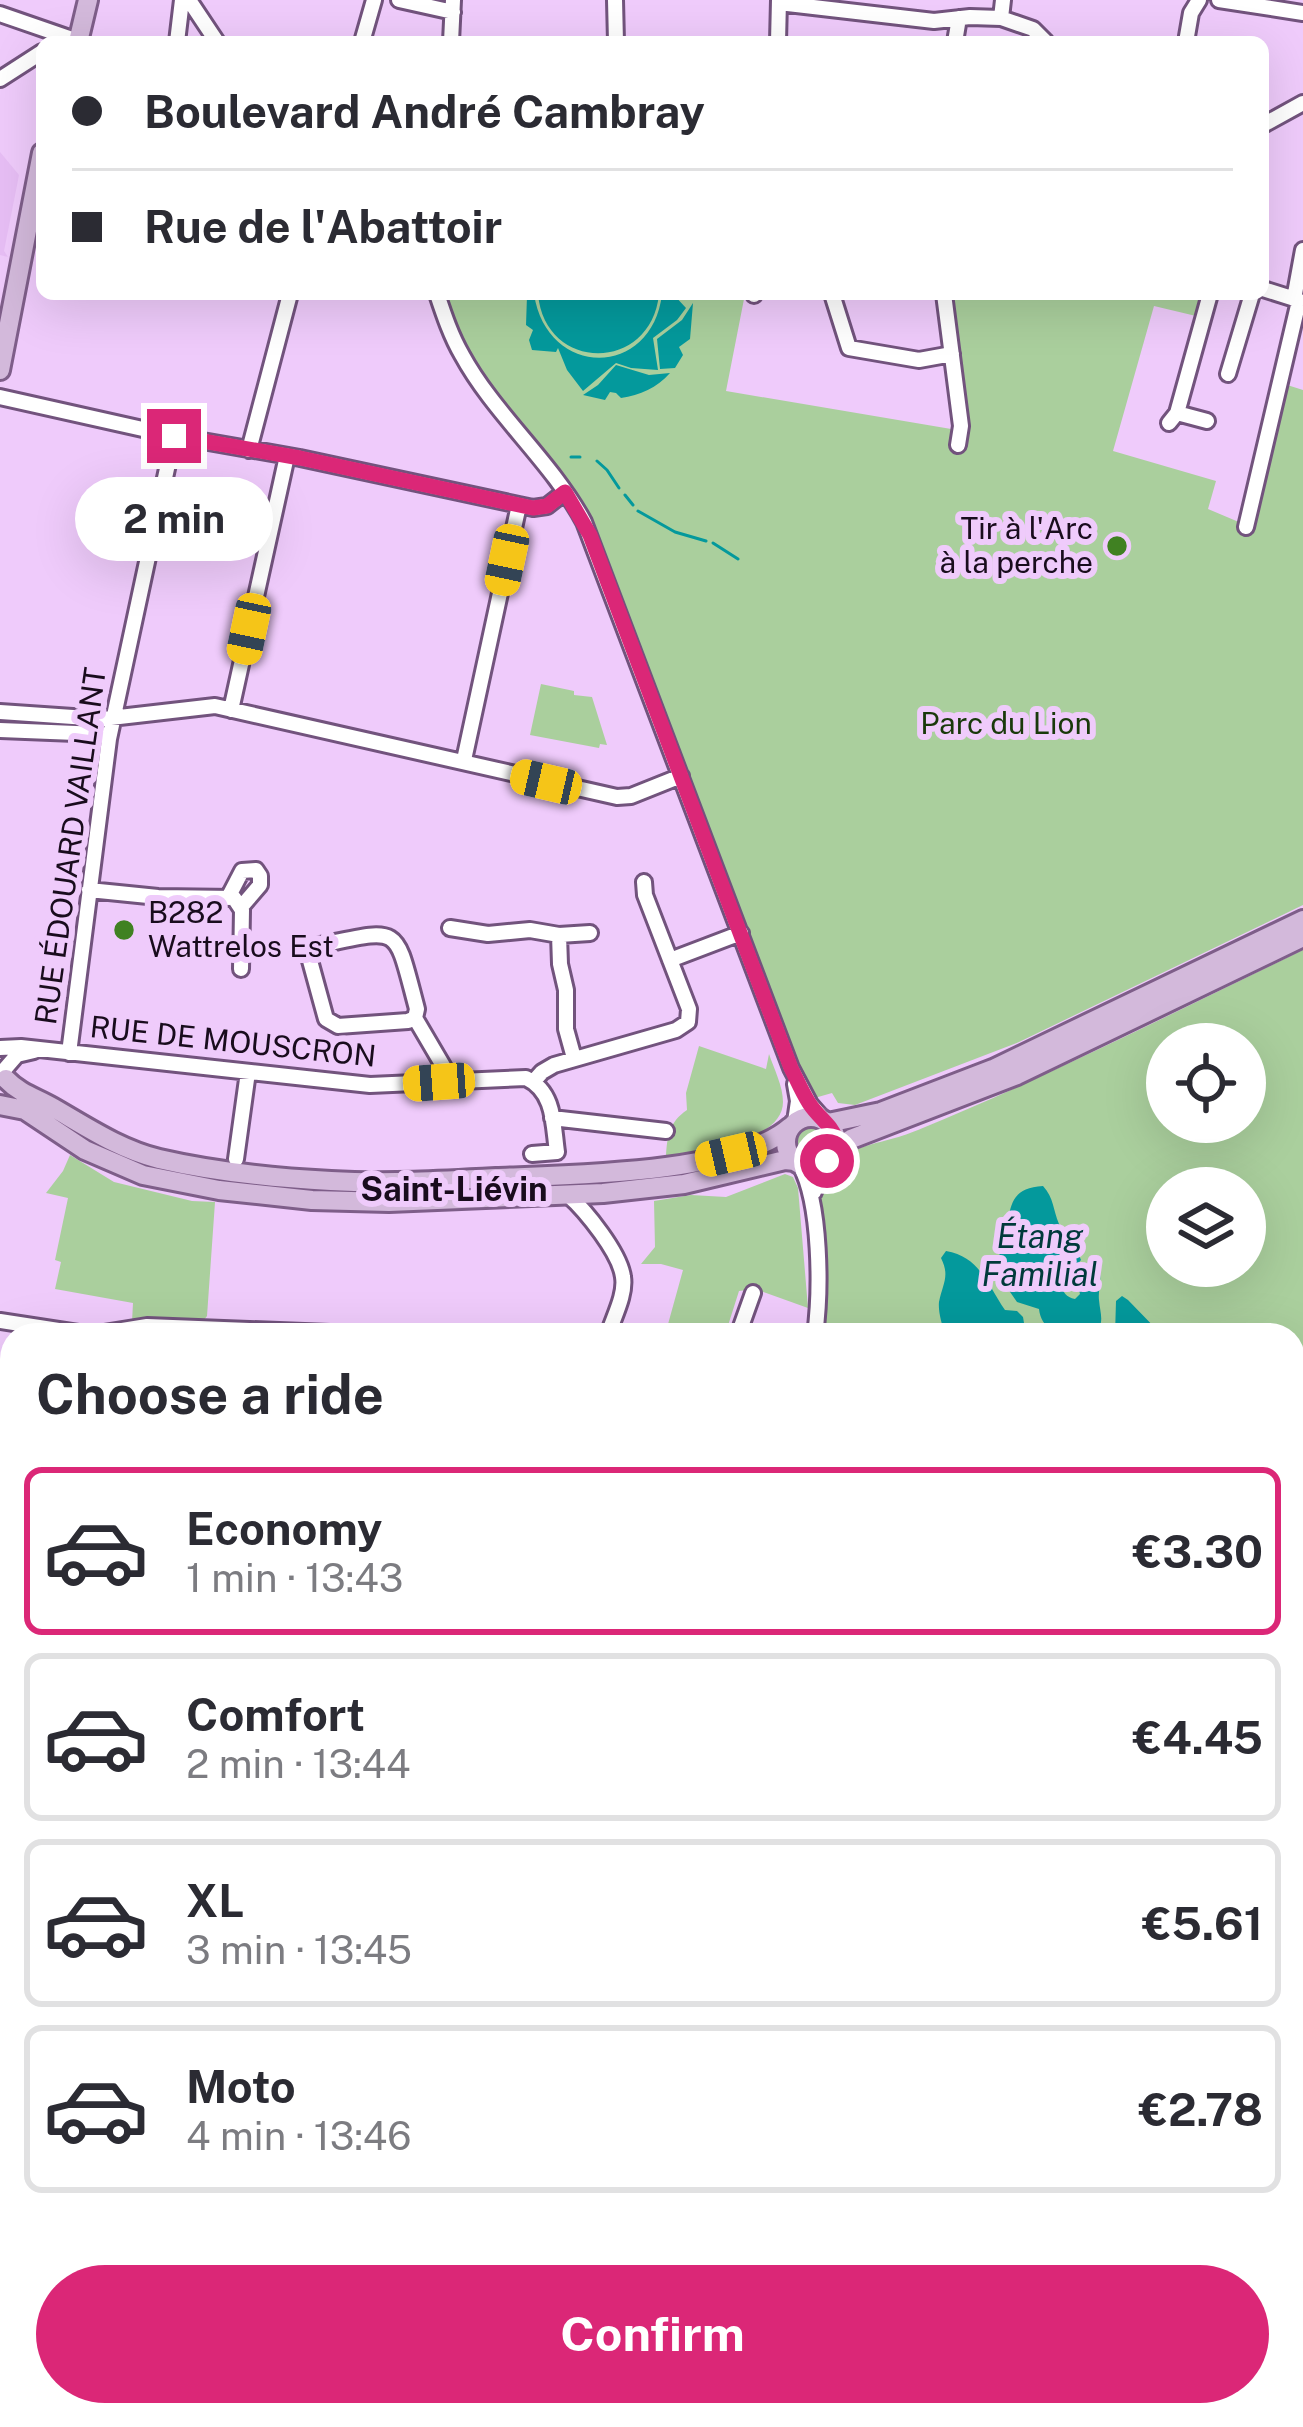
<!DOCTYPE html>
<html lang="en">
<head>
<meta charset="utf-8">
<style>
  body { margin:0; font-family:"Public Sans",sans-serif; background:#f2f2f3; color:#2b2b33; height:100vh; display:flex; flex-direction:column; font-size:45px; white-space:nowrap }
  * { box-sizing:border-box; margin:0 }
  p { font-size:39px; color:#7c7c81 }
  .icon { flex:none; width:66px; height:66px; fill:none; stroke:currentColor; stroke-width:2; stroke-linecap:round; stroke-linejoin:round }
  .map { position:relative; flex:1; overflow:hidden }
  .sheet { position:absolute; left:0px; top:1323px; width:1305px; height:1104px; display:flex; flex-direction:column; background:#fff; border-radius:36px 36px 0 0; box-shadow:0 12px 48px #0002 }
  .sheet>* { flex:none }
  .top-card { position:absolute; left:36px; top:36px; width:1233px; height:264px; border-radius:18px; box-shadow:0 12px 48px #0002; display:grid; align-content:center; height:264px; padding:0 36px; background:#fff }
  .controls { position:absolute; left:1146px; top:1023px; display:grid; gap:24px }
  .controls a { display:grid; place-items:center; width:120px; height:120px; border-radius:50%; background:#fff; box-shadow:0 12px 48px #0002; font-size:60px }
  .end { position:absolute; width:54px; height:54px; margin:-27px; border:15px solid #db2777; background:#fff; box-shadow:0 0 0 6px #fff }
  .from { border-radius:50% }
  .bubble { position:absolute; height:84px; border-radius:42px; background:#fff; box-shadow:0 12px 48px #0002; font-size:39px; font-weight:700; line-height:84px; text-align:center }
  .car { position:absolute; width:36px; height:72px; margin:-36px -18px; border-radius:15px; box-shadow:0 0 9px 3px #0007; background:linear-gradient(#f5c518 24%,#345 0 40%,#f5c518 0 76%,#345 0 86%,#f5c518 0) }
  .top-card b { display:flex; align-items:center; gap:42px; height:114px; font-size:45px }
  .top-card b+b { border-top:3px solid #e1e1e2 }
  .top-card i { width:30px; height:30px; background:#2b2b33 }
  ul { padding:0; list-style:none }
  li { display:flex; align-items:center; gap:36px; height:168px; margin:0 24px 18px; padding:0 12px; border:6px solid #e1e1e2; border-radius:18px }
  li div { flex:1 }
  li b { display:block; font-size:45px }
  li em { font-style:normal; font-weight:700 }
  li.active { border-color:#db2777 }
  li>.icon { width:108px; height:108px; stroke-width:1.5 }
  h2 { padding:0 36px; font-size:54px; line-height:144px }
  .button { display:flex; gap:24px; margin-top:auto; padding:24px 36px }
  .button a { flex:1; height:138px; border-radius:72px; background:#db2777; color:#fff; font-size:48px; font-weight:700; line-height:138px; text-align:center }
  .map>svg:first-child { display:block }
  .built { fill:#e7bef5 }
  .green { fill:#aacf9d; fill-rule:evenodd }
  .water { fill:#04999c }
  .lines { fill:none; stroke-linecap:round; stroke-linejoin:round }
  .stream { stroke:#04999c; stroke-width:3 }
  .minor-casing { stroke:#72537d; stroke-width:20 }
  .major-casing { stroke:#7e5e89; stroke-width:24 }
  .minor { stroke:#fff; stroke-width:14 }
  .major { stroke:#d3b9db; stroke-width:18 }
  .route { stroke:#db2777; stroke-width:15 }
  .poi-dot { fill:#408122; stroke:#efcbfb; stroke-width:4.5 }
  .labels { text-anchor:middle; stroke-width:12; stroke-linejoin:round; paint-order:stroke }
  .poi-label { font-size:30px; fill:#190c1d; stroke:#efcbfb; text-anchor:end }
  .park-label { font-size:30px; fill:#19390b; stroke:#efcbfb }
  .street-label { font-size:30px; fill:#190c1d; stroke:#efcbfb }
  .neighbourhood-label { font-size:33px; font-weight:bold; fill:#190c1d; stroke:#efcbfb }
  .water-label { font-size:33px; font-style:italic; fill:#003a3b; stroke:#efcbfb }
</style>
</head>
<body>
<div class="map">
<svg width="1303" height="2427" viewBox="0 0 1303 2427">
  <rect width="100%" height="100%" fill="#efcbfb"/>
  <!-- built -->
  <path class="built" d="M0,152l19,23 -15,76 4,6 -8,-2z"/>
  <!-- green -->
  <path class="green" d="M440,294h305l-19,97 237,40 -12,-137h252l-7,22 -42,-10 -41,145 103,30 -8,28 45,19 31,-144 19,6v515l-284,137 -164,63 -17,-2 -6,-10 -21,6 -232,-595 -111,-148z
    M541,684l33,7v4l18,2 15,48 -7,-1 -1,4 -69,-13z
    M1303,950v431l-10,63v-109h-472l-3,-148c23,-46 57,-39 100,-57 131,-54 257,-118 385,-180zM1167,1044h78v78h-78zM1167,1188h78v78h-78z
    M699,1046l67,23 3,-15c5,15 14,32 14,48 0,40 -86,52 -117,55 1,-20 3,-35 21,-47l-1,-17z
    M791 1142a19 19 0 1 1 38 0a19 19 0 1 1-38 0Z
    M70,1155l44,27 78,19 23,1 -8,114 -7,9 -68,-3 1,-19 -78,-14 6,-27 -6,-2 13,-62 -22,-5 17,-22z
    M785,1174l8,3 5,11 10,120 -53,-19 -16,2 -14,44h-60l18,-65 -22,-6h-20l14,-17 -1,-46 37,-6 35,2z
    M0,1741l12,4v85l-3,5 -9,-2z
    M0,1900l12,3v68l-8,26 -4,-1z"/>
  <!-- water -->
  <path class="water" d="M534,294c13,85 118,85 128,0h11l13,14 -9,12 -24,18 5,32 -27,-2 -15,-5 -33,28 -16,-21 -9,-22 -2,4 -24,-2 -3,-10 4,-10 -7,-5 1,-29z
    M538,294h121c-8,79 -114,79 -121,0z
    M693,303l-3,36 -11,8 4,8 -8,13 -15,1 -3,-30 25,-19z
    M616,365l33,10 21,-2c-13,15 -30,22 -49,25l-5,-5 -6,-1 -5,8 -22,-5 15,-10z
    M1043,1186c11,12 10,24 16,38 7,13 17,22 22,36l-20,23c2,10 5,14 14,16l5,-5 -1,-4h5l11,-18 4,-1 1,3c1,9 -2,18 -1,26 1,13 5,19 -1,32 -22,6 -56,6 -59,-23l-22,-7 -9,-13c8,-17 -8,-24 -10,-41 18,-28 1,-59 45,-62z
    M946,1251c34,6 41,33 59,59l12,1 6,6 3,18h-81c-3,-11 -7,-23 -6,-33 4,-19 11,-26 2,-44z
    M1122,1296l6,4 34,35h-47l1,-34z"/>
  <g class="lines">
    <!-- stream -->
    <path class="stream" d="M571,457h9
      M597,461l10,9 12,18
      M625,495l8,10
      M638,511l37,21 31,9
      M713,543l25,16
      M811,2427l2,-12"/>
    <defs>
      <path id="minor" d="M189,0l28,42
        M399,0l54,12
        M615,0l1,42
        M1003,0l-2,18 32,11 13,13
        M1219,0l84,13
        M779,3l155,18 36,-4 31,1
        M0,14l81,28
        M177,42l5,-42
        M362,42l12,-42
        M451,42l2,-42
        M778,42l1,-42
        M955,42l4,-24
        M1186,42l5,-29 8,-13
        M0,79l42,-27
        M1263,125l40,-22
        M1263,289l35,11
        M437,294c7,21 14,42 25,61 32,59 90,107 122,167l207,546 19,36 15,17
        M832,294l17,54 70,12 33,-6
        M944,294l17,132 -3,19
        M754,295v-1
        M1294,299l9,-49
        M1228,374l24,-80
        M0,397l174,39 126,22 233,50 14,-2 18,-14
        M1177,413l30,8
        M1169,423l8,-10 33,-119
        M249,450l41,-156
        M1246,527l53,-226
        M231,710l56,-254
        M0,712l102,7 113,-13 402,91 14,-1 50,-20
        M0,730l101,4 8,5
        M464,760l55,-255
        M89,890l69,7 76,1 8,12 -1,59
        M229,896l13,-25 14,-1 4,6v9l-18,21
        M450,928l38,6 42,-4 29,5
        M670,960l71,-27
        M415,1018l-7,3 -70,5 -12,-7 -17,-62 1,-7 6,-4c87,-18 78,-23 101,63l-2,9 37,63
        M0,1048l21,-1 349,38 156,-7c29,14 27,46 31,74l-25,2
        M69,1053l40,-314 65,-303
        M574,1058l-8,-29v-39l-6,-26 -1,-29 31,-2
        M4,1070l13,-15 17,-4
        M534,1081l8,-9 12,-7 122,-35 12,-8 1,-13 -44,-114 -1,-13
        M552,1118l114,13
        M795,1122l3,-21 -3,-17
        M236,1159l12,-87
        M800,1165c21,39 21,126 15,170
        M814,1192l4,-18 9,-13
        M568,1195c18,16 52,58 55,82 3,18 -10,41 -15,58
        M0,1321l91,14 56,-9 234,9
        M738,1335l15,-42
        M1293,1532l10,1
        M0,1626l12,2
        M1293,1690l10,2
        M0,1738l12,4
        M1293,1826l10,7
        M0,2041l12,-37
        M0,2081l10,4 -7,19
        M0,2151l12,4
        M0,2258l12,-31
        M1293,2375l10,-2
        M0,2405l12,3
        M30,2415l12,12
        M329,2427l1,-12
        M1066,2427l2,-12"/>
      <path id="major" d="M78,42l10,-42
        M0,370l42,-217
        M6,1079c13,14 30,19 46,28 35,20 67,42 107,52 56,13 115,19 172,22 55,3 110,0 165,-3 72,-3 240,-4 294,-51
        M0,1105l25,5 60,40 58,25 76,15 93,10 77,2 214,-9 81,-9 101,-24 10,1
        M786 1142a25 25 0 1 1 50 0a25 25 0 1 1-50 0Z
        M828,1123l53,-11 112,-43 310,-149
        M835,1148l16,-9 166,-64 286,-138"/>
    </defs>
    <!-- minor casing -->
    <use href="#minor" class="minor-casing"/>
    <!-- major casing -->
    <use href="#major" class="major-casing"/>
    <!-- minor -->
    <use href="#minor" class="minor"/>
    <!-- major -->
    <use href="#major" class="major"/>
  </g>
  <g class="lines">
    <!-- route -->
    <path class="route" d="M174,436l126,22 233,50 14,-2 18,-14 25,43 201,533c6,12 11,24 18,35 14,22 40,30 18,58"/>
  </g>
  <!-- markers -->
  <g class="poi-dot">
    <circle cx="1117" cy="546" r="12"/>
    <circle cx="124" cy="930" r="12"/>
  </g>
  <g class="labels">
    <!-- poi labels -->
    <g class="poi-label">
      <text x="1093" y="539">Tir à l'Arc<tspan x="1093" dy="34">à la perche</tspan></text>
      <text x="148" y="923" text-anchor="start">B282<tspan x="148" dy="34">Wattrelos Est</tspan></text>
    </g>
    <!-- park labels -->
    <g class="park-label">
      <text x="1006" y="734">Parc du Lion</text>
    </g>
    <!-- street labels -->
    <g class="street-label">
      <text transform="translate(71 846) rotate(-82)" y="10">RUE ÉDOUARD VAILLANT</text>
      <text transform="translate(233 1042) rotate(6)" y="10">RUE DE MOUSCRON</text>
    </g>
    <!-- neighbourhood labels -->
    <g class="neighbourhood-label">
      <text x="454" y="1201">Saint-Liévin</text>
    </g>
    <!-- water labels -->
    <g class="water-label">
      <text x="1040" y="1248">Étang<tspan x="1040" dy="38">Familial</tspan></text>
    </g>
  </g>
</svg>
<div class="controls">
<a><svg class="icon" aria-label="locate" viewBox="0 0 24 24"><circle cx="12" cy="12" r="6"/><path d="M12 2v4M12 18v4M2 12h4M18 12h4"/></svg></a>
<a><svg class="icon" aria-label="layers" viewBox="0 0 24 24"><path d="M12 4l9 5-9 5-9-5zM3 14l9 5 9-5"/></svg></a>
</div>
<i class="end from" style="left:827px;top:1161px"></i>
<i class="end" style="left:174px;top:436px"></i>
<div class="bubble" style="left:75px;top:477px;width:198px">2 min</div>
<i class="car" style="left:507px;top:560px;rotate:192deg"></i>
<i class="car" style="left:249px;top:629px;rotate:192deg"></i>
<i class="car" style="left:546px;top:782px;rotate:283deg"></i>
<i class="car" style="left:439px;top:1082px;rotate:266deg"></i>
<i class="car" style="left:731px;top:1154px;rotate:257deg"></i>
<div class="top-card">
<b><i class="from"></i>Boulevard André Cambray</b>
<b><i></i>Rue de l'Abattoir</b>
</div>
<section class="sheet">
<h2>Choose a ride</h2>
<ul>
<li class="active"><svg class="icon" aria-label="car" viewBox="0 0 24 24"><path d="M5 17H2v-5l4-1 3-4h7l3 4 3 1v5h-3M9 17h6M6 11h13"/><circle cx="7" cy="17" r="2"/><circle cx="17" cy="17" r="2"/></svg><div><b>Economy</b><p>1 min · 13:43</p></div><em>€3.30</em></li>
<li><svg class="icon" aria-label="car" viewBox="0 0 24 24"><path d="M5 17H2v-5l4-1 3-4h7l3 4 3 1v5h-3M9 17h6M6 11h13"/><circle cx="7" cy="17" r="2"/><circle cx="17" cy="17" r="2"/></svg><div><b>Comfort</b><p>2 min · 13:44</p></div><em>€4.45</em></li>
<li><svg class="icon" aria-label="car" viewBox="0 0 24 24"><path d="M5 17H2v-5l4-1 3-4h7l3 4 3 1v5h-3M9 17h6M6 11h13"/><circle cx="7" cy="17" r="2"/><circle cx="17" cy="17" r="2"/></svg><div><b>XL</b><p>3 min · 13:45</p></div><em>€5.61</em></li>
<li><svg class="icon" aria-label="car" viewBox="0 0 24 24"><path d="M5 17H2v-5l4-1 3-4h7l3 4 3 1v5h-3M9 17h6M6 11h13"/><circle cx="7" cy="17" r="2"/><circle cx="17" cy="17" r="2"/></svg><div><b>Moto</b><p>4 min · 13:46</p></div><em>€2.78</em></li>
</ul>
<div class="button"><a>Confirm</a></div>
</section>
</div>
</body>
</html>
